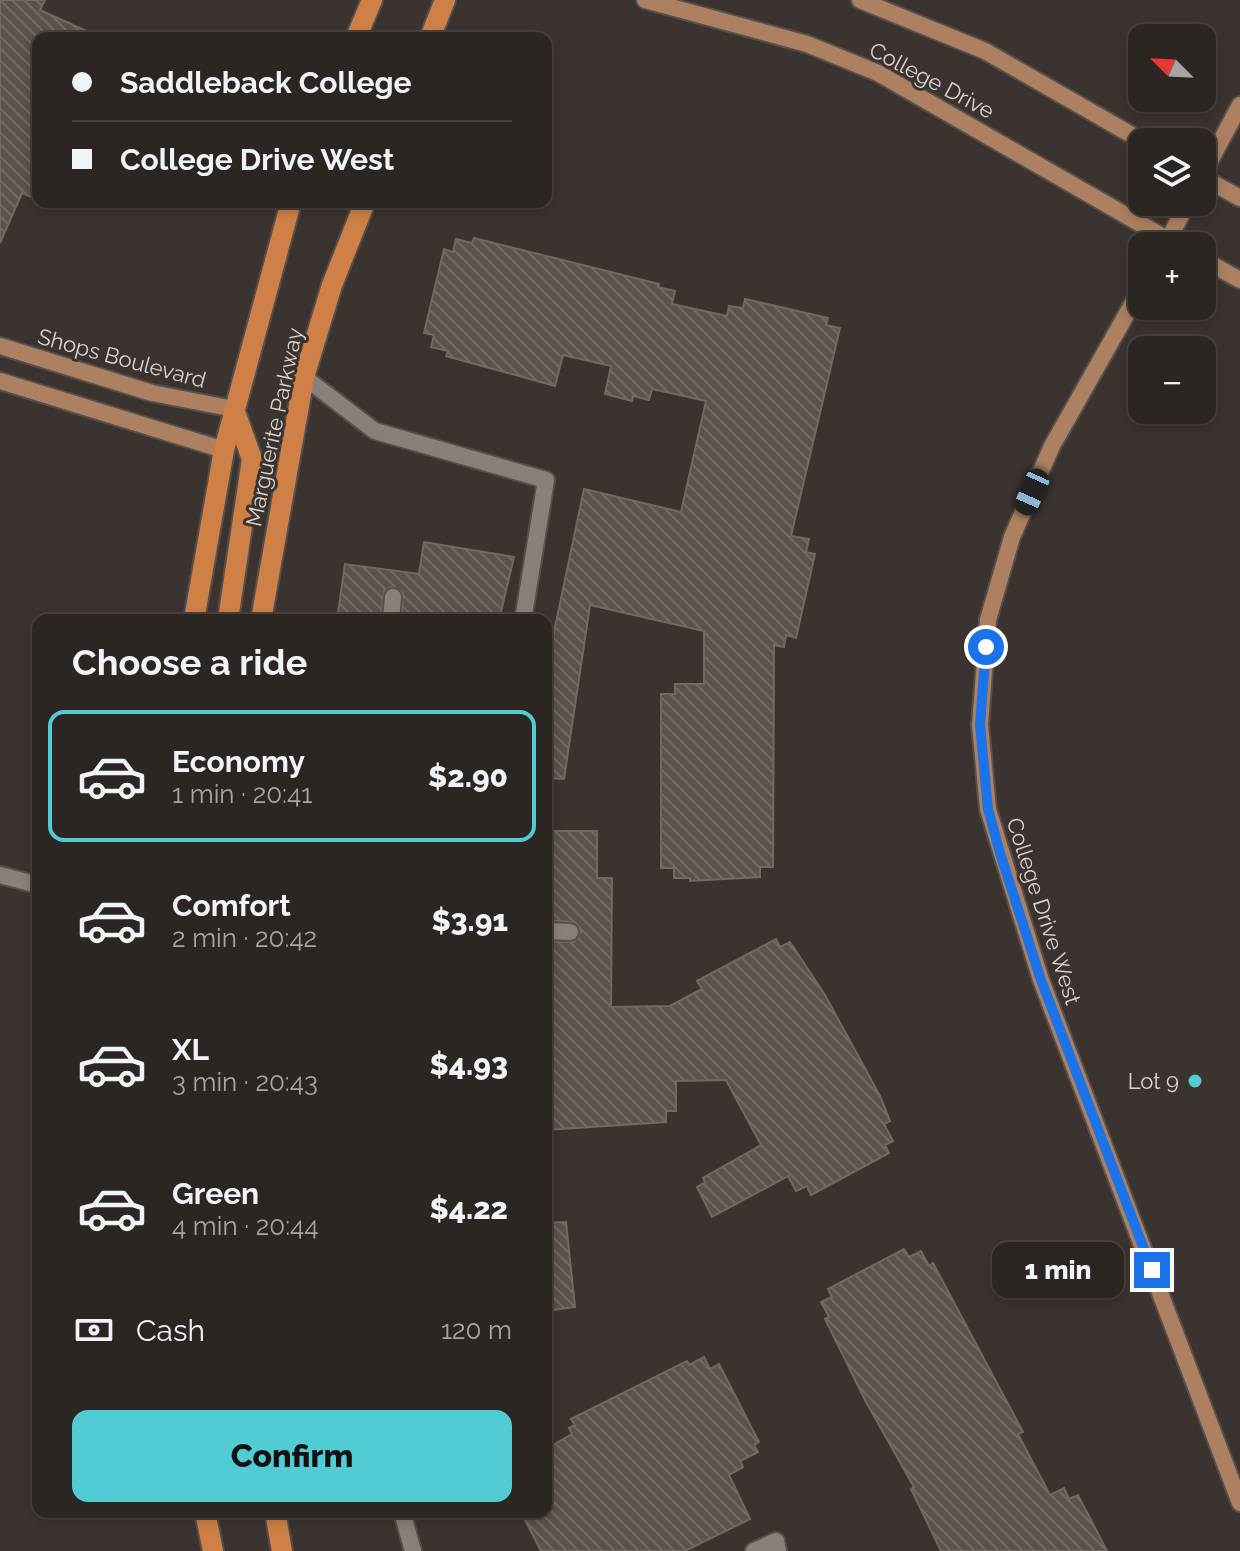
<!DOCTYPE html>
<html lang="en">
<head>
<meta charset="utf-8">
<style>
  body { margin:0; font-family:Raleway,sans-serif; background:#342e2b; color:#f1f3f6; height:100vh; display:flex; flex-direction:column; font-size:30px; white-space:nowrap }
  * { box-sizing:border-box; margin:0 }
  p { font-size:26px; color:#a6a5a6 }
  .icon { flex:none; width:44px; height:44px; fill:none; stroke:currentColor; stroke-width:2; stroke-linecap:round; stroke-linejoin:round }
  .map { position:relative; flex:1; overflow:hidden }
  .side { position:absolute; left:32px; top:614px; width:520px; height:904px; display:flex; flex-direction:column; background:#2c2623; border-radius:16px; box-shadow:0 4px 12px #0003,0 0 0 2px #484341 }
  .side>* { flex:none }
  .guide { position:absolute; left:32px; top:32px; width:520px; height:176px; border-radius:16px; box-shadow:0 4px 12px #0003,0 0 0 2px #484341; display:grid; align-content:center; height:176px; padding:0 40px; background:#2c2623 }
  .needle { width:52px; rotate:294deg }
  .tools { position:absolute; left:1128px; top:24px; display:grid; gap:16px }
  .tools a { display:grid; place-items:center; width:88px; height:88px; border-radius:16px; background:#2c2623; box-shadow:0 4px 12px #0003,0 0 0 2px #484341; font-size:40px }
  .end { position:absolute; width:36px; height:36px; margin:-18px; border:10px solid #1a73e8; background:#fff; box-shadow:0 0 0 4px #fff }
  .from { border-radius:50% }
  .bubble { position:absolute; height:56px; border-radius:16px; background:#2c2623; box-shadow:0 4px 12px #0003,0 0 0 2px #484341; font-size:26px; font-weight:800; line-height:56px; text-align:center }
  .car { position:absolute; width:24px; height:48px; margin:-24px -12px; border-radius:10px; box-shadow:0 0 6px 2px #0007; background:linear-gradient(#222 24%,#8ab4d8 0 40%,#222 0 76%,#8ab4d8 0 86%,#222 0) }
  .guide b { display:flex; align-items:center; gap:28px; height:76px; font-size:30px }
  .guide b+b { border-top:2px solid #484341 }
  .guide i { width:20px; height:20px; background:#f1f3f6 }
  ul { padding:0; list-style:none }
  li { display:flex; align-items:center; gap:24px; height:132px; margin:0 16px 12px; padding:0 24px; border:4px solid transparent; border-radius:16px }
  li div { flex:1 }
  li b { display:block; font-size:30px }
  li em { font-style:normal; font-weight:800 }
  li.selected { border-color:#51ccd4 }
  li>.icon { width:72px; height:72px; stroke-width:1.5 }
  h2 { padding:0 40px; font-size:36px; line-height:96px }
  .pay { display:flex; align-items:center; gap:20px; height:88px; padding:0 40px; font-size:30px }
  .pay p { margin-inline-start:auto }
  .primary-button { display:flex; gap:16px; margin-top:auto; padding:16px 40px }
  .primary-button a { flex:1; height:92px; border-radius:16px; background:#51ccd4; color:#111; font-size:32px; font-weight:800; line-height:92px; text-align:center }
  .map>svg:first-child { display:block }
  .building { fill:url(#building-back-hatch); stroke:#716964; stroke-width:2 }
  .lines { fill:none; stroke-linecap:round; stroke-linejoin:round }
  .lane-casing { stroke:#564f4b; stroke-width:20 }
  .street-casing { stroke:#564f4b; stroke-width:20 }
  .secondary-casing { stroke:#564f4b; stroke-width:20 }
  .primary-casing { stroke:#564f4b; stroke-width:24 }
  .lane { stroke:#8a807b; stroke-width:16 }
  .street { stroke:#8a807b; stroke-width:16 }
  .secondary { stroke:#ac8060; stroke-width:16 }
  .primary { stroke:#ce8046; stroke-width:20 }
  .route { stroke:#1a73e8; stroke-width:10 }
  .poi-dot { fill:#51ccd4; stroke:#3b332f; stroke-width:3 }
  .labels { text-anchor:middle; stroke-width:6; stroke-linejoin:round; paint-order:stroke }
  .street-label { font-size:22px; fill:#dad5d2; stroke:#3b332f }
  .poi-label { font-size:22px; fill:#dad5d2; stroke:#3b332f; text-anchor:end }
</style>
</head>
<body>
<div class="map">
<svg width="1240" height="1551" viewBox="0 0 1240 1551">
  <defs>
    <pattern id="building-back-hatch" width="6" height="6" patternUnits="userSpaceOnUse" patternTransform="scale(2)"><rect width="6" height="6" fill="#5b524d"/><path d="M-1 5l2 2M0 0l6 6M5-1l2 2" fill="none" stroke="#726a66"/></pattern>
  </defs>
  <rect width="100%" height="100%" fill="#3b332f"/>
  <!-- building -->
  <path class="building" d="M0,0h45l-5,10 62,28h-64v162l-16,-7 -22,50z
    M474,238l185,46 -1,3 17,4 -3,13 55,12 2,-10 14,2 2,-9 83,19 -2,7 14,3 -49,208 18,3 -3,13 9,2 -19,84 -10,-3 -2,12 -10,-2 -1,222h-13v10l-70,4v-3h-16v-10h-13v-174h14v-10h29v-53l-114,-26 -26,174 -18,-1v-90l8,-56 30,-143 97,23 25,-111 -54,-12 -3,11 -16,-4 -1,5 -27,-7 6,-28 -48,-11 -8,31 -109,-30 2,-5 -17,-4 3,-12 -10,-2 20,-84 9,3 3,-13 16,4z
    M424,542l90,15 -15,63h-97l1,-27 -10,-7 -9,5 -4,29h-43l8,-56 74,10z
    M546,831h51v47h15l-1,129 59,-1 32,-17 -5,-8 79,-42 4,8 10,-5 35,53 55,101 10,25 -6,3 9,17 -8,4 4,8 -78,42 -4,-9 -11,5 -8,-15 -76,41 -15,-30 8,-5 -2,-4 58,-33 -35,-65 -50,1v30h-10v11l-120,8v-188h28l7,-10 -6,-10 -29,-2z
    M566,1222l9,85 -29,4v-88z
    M904,1249l5,8 12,-6 8,15 4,-3 90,169 -5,2 32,61 14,-7 5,11 9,-4 29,56h-166l-30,-62 3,-2 -48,-85 -41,-83 4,-2 -8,-15 11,-5 -4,-8z
    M704,1357l6,12 9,-5 40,78 -5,3 4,7 -18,9 3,6 -14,8 21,44 -65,32h-144l-20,-39h25v-63l26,-15 -3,-6 6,-3 -4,-6 116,-58 2,4z"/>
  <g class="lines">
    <defs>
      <path id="lane" d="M391,620l2,-23
        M0,875l38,10"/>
      <path id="street" d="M304,377l71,54 171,49 -23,140
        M546,931l24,1
        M402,1512l11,39
        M754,1551l22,-10 2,10"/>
      <path id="secondary" d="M645,0l162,44 71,29 301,173
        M860,0l125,51 159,91
        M1202,176l38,-71
        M1202,177l38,21
        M1165,246l23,-44
        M1202,259l38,21
        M1142,287l-90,159 -40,91 -24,83 -8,105 8,84 53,171 199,523
        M0,346l152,47 82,16
        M0,381l224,69"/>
      <path id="primary" d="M356,38l16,-38
        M430,38l15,-38
        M194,620l30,-170 67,-248
        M228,620l24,-161 -18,-50
        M261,620l43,-243 28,-92 33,-83
        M205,1512l8,39
        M275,1512l7,39"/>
    </defs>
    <!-- lane casing -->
    <use href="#lane" class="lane-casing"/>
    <!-- street casing -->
    <use href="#street" class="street-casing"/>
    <!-- secondary casing -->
    <use href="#secondary" class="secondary-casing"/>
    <!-- primary casing -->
    <use href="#primary" class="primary-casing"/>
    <!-- lane -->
    <use href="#lane" class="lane"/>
    <!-- street -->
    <use href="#street" class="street"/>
    <!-- secondary -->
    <use href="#secondary" class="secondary"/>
    <!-- primary -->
    <use href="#primary" class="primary"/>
  </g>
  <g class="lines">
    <!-- route -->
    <path class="route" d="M986,647l-6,78 8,84 12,44 41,127 111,290"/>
  </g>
  <!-- markers -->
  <circle class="poi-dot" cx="1195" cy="1081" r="8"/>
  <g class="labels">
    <!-- street labels -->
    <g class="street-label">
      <text transform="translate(932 80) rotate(28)" y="8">College Drive</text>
      <text transform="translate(122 358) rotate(15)" y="8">Shops Boulevard</text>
      <text transform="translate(274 427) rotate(-78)" y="8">Marguerite Parkway</text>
      <text transform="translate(1044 911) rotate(72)" y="8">College Drive West</text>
    </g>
    <!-- poi labels -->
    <g class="poi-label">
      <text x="1179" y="1089">Lot 9</text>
    </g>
  </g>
</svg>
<div class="tools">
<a><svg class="needle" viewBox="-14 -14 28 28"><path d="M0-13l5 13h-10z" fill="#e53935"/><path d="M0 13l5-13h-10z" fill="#a6a5a6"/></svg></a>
<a><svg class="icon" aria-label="layers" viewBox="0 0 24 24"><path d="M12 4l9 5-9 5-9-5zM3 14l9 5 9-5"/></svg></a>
<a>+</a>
<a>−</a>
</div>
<i class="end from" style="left:986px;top:647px"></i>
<i class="end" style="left:1152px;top:1270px"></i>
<div class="bubble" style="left:992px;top:1242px;width:132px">1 min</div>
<i class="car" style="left:1032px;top:492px;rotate:204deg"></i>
<div class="guide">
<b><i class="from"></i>Saddleback College</b>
<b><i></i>College Drive West</b>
</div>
<section class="side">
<h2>Choose a ride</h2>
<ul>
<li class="selected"><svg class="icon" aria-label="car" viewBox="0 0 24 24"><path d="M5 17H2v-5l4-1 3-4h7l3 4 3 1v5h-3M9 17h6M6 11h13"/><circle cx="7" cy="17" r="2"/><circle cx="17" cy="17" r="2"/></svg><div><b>Economy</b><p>1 min · 20:41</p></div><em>$2.90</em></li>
<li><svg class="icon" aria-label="car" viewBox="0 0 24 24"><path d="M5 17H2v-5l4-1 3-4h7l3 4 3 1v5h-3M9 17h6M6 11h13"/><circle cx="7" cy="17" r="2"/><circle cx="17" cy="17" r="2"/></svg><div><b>Comfort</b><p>2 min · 20:42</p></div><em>$3.91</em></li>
<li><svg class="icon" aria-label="car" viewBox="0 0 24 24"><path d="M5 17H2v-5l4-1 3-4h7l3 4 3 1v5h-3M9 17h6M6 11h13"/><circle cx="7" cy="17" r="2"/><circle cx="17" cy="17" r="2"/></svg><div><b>XL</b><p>3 min · 20:43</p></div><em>$4.93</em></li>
<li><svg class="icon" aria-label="car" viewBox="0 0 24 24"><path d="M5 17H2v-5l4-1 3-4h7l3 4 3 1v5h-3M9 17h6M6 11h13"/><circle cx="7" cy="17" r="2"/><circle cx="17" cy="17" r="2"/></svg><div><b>Green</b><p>4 min · 20:44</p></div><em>$4.22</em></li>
</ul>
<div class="pay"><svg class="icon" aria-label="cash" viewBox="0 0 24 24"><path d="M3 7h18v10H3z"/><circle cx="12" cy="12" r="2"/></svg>Cash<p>120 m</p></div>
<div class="primary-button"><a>Confirm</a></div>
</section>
</div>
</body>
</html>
